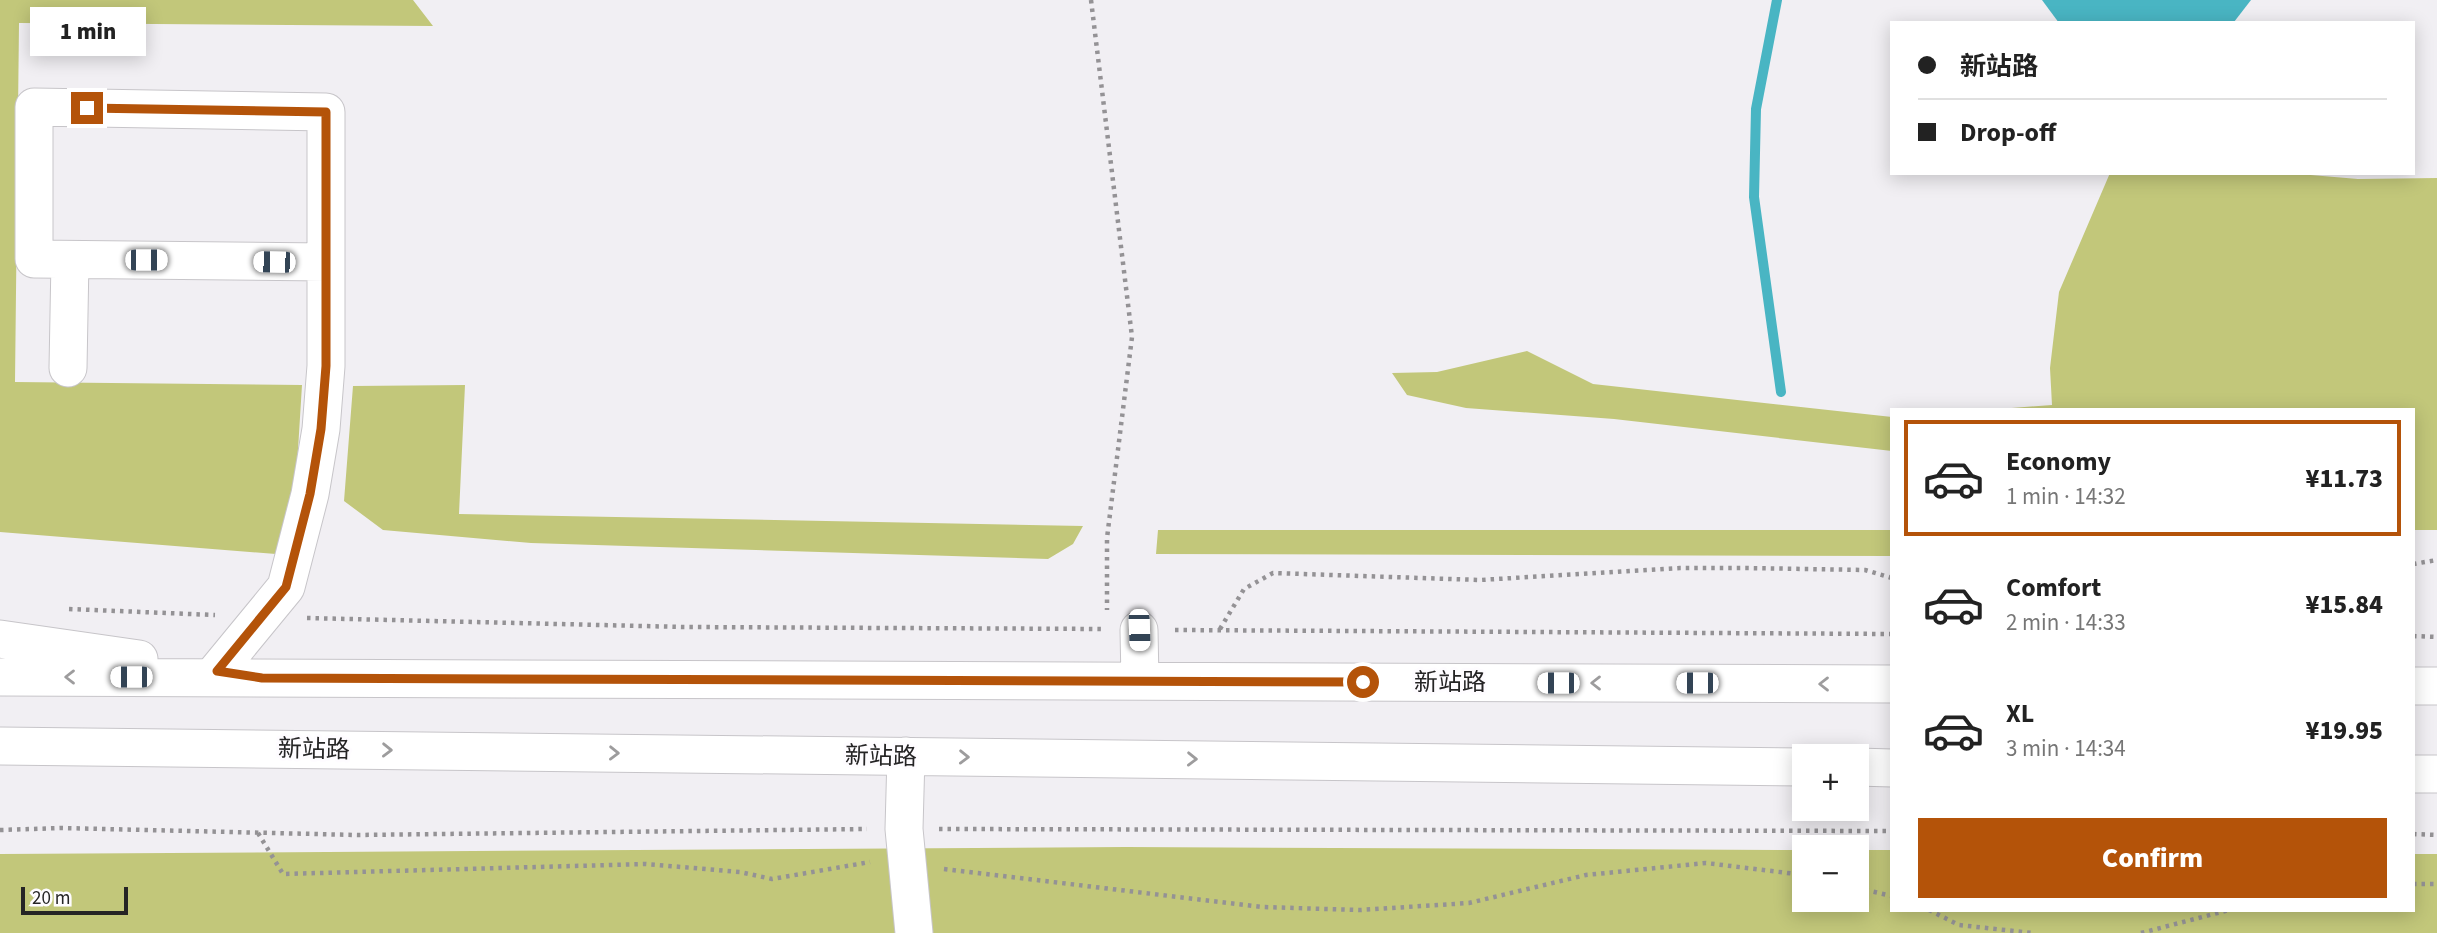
<!DOCTYPE html>
<html lang="en">
<head>
<meta charset="utf-8">
<style>
  body { margin:0; font-family:"Source Sans 3","Noto Sans SC",sans-serif; background:#f2f2f2; color:#222; height:100vh; display:flex; flex-direction:column; font-size:26px; white-space:nowrap }
  * { box-sizing:border-box; margin:0 }
  p { font-size:23px; color:#767676 }
  .icon { flex:none; width:38px; height:38px; fill:none; stroke:currentColor; stroke-width:2; stroke-linecap:round; stroke-linejoin:round }
  .map { position:relative; flex:1; overflow:hidden }
  .details { position:absolute; left:1890px; top:408px; width:525px; height:504px; display:flex; flex-direction:column; background:#fff; border-radius:0px; box-shadow:0 4px 18px #0003 }
  .details>* { flex:none }
  .top-card { position:absolute; left:1890px; top:21px; width:525px; height:154px; border-radius:0px; box-shadow:0 4px 18px #0003; display:grid; align-content:center; height:154px; padding:0 28px; background:#fff }
  .controls { position:absolute; left:1792px; top:744px; display:grid; gap:14px }
  .controls a { display:grid; place-items:center; width:77px; height:77px; border-radius:0px; background:#fff; box-shadow:0 4px 18px #0003; font-size:35px }
  .scale { position:absolute; left:21px; bottom:18px; width:107px; box-sizing:border-box; padding-left:7px; border:4px solid #252425; border-top:0; font-size:19px; line-height:24px; white-space:nowrap; color:#252425; -webkit-text-stroke:5px #fefcff; paint-order:stroke }
  .end { position:absolute; width:32px; height:32px; margin:-16px; border:9px solid #b45309; background:#fff; box-shadow:0 0 0 4px #fff }
  .from { border-radius:50% }
  .bubble { position:absolute; height:49px; border-radius:0px; background:#fff; box-shadow:0 4px 18px #0003; font-size:23px; font-weight:800; line-height:49px; text-align:center }
  .car { position:absolute; width:21px; height:42px; margin:-21px -10px; border-radius:9px; box-shadow:0 0 5px 2px #0007; background:linear-gradient(#fff 24%,#345 0 40%,#fff 0 76%,#345 0 86%,#fff 0) }
  .top-card b { display:flex; align-items:center; gap:24px; height:66px; font-size:26px }
  .top-card b+b { border-top:2px solid #e0e0e0 }
  .top-card i { width:18px; height:18px; background:#222 }
  ul { padding:12px 0 0; list-style:none }
  li { display:flex; align-items:center; gap:21px; height:116px; margin:0 14px 10px; padding:0 14px; border:4px solid transparent; border-radius:0px }
  li div { flex:1 }
  li b { display:block; font-size:26px }
  li em { font-style:normal; font-weight:800 }
  li.active { border-color:#b45309 }
  li>.icon { width:63px; height:63px; stroke-width:1.5 }
  .action { display:flex; gap:14px; margin-top:auto; padding:14px 28px }
  .action a { flex:1; height:80px; border-radius:0px; background:#b45309; color:#fff; font-size:28px; font-weight:800; line-height:80px; text-align:center }
  .map>svg:first-child { display:block }
  .green { fill:#c2c77a }
  .water { fill:#49b5c3 }
  .lines { fill:none; stroke-linecap:round; stroke-linejoin:round }
  .stream { stroke:#49b5c3; stroke-width:10 }
  .minor-casing { stroke:#c7c5c9; stroke-width:39 }
  .path { stroke:#949295; stroke-width:4.5; stroke-dasharray:3.5 5; stroke-linecap:butt }
  .minor { stroke:#fff; stroke-width:37 }
  .oneway { stroke:#9d9c9d }
  .route { stroke:#b45309; stroke-width:9 }
  .labels { text-anchor:middle; stroke-width:6; stroke-linejoin:round; paint-order:stroke }
  .street-label { font-size:24px; fill:#252425; stroke:#fefcff }
</style>
</head>
<body>
<div class="map">
<svg width="2437" height="933" viewBox="0 0 2437 933">
  <rect width="100%" height="100%" fill="#f1eff3"/>
  <!-- green -->
  <path class="green" d="M0,0h413l20,26 -414,-3 -4,359 287,3 -6,97 -20,72 -276,-22z
    M2110,173h177l71,6 79,-1v352h-24v-120l-414,-1 53,-4 -2,-37 9,-76z
    M1527,351l66,33 299,33v34l-278,-32 -148,-11 -59,-13 -15,-22 45,-1z
    M465,385l-6,129 624,12 -10,18 -25,15 -517,-16 -148,-13 -39,-29 9,-115z
    M1158,530h734v26l-736,-2z
    M1126,847l678,3v50h53v-50h35v60h521v-56h24v79h-2437v-79z"/>
  <!-- water -->
  <path class="water" d="M2042,0h209l-17,22 -7,1h-168z"/>
  <g class="lines">
    <!-- stream -->
    <path class="stream" d="M1777,0l-21,109 -2,88 27,195"/>
    <defs>
      <path id="minor" d="M68,368l2,-108
        M1139,630l1,51
        M0,639l139,20
        M217,671l69,-84 24,-93 11,-65 5,-63v-254l-292,-5v152l292,3
        M0,677l1892,7
        M2413,686h24
        M0,746l1804,21
        M906,756l-2,73 10,104
        M1857,767l35,1
        M2413,774h24"/>
    </defs>
    <!-- minor casing -->
    <use href="#minor" class="minor-casing"/>
    <!-- path -->
    <path class="path" d="M1091,0l41,337 -25,201v72
      M2413,564l24,-4
      M69,609l146,6
      M307,618l377,9 419,2
      M1220,629l24,-40 29,-16 207,7 200,-12h66l119,2 27,8
      M1175,630l717,4
      M2413,636l24,1
      M939,829l953,2
      M0,830l62,-2 295,7 510,-6
      M258,833l25,41 363,-10 94,8 32,7 98,-17
      M2413,834l24,1
      M944,869l318,38 98,3 109,-7 117,-28 120,-12 98,12
      M2413,884h24
      M1857,888l35,8
      M1929,910l30,15 73,8
      M2141,933l88,-23"/>
    <!-- minor -->
    <use href="#minor" class="minor"/>
  </g>
  <!-- one-way arrows -->
  <defs><path id="oneway-chevron" d="M-2-3.5L2.5 0L-2 3.5" fill="none" stroke-width="1.6" stroke-linecap="round" stroke-linejoin="round" transform="scale(1.75)"/></defs>
  <g class="oneway">
    <use href="#oneway-chevron" transform="translate(70 677) rotate(-180)"/>
    <use href="#oneway-chevron" transform="translate(1596 683) rotate(-180)"/>
    <use href="#oneway-chevron" transform="translate(1824 684) rotate(-180)"/>
    <use href="#oneway-chevron" transform="translate(387 750) rotate(1)"/>
    <use href="#oneway-chevron" transform="translate(614 753) rotate(1)"/>
    <use href="#oneway-chevron" transform="translate(964 757) rotate(1)"/>
    <use href="#oneway-chevron" transform="translate(1192 759) rotate(1)"/>
  </g>
  <g class="lines">
    <!-- route -->
    <path class="route" d="M87,108l239,4v254l-5,63 -11,65 -24,93 -69,84 45,7 1101,4"/>
  </g>
  <g class="labels">
    <!-- street labels -->
    <g class="street-label">
      <text x="1450" y="690">新站路</text>
      <text transform="translate(314 749) rotate(1)" y="8">新站路</text>
      <text transform="translate(881 756) rotate(1)" y="8">新站路</text>
    </g>
  </g>
</svg>
<div class="controls">
<a>+</a>
<a>−</a>
</div>
<div class="scale">20 m</div>
<i class="end from" style="left:1363px;top:682px"></i>
<i class="end" style="left:87px;top:108px"></i>
<div class="bubble" style="left:30px;top:7px;width:116px">1 min</div>
<i class="car" style="left:146px;top:260px;rotate:90deg"></i>
<i class="car" style="left:274px;top:262px;rotate:271deg"></i>
<i class="car" style="left:1139px;top:630px;rotate:178deg"></i>
<i class="car" style="left:131px;top:677px;rotate:270deg"></i>
<i class="car" style="left:1558px;top:683px;rotate:270deg"></i>
<i class="car" style="left:1697px;top:683px;rotate:270deg"></i>
<div class="top-card">
<b><i class="from"></i>新站路</b>
<b><i></i>Drop-off</b>
</div>
<section class="details">
<ul>
<li class="active"><svg class="icon" aria-label="car" viewBox="0 0 24 24"><path d="M5 17H2v-5l4-1 3-4h7l3 4 3 1v5h-3M9 17h6M6 11h13"/><circle cx="7" cy="17" r="2"/><circle cx="17" cy="17" r="2"/></svg><div><b>Economy</b><p>1 min · 14:32</p></div><em>¥11.73</em></li>
<li><svg class="icon" aria-label="car" viewBox="0 0 24 24"><path d="M5 17H2v-5l4-1 3-4h7l3 4 3 1v5h-3M9 17h6M6 11h13"/><circle cx="7" cy="17" r="2"/><circle cx="17" cy="17" r="2"/></svg><div><b>Comfort</b><p>2 min · 14:33</p></div><em>¥15.84</em></li>
<li><svg class="icon" aria-label="car" viewBox="0 0 24 24"><path d="M5 17H2v-5l4-1 3-4h7l3 4 3 1v5h-3M9 17h6M6 11h13"/><circle cx="7" cy="17" r="2"/><circle cx="17" cy="17" r="2"/></svg><div><b>XL</b><p>3 min · 14:34</p></div><em>¥19.95</em></li>
</ul>
<div class="action"><a>Confirm</a></div>
</section>
</div>
</body>
</html>
